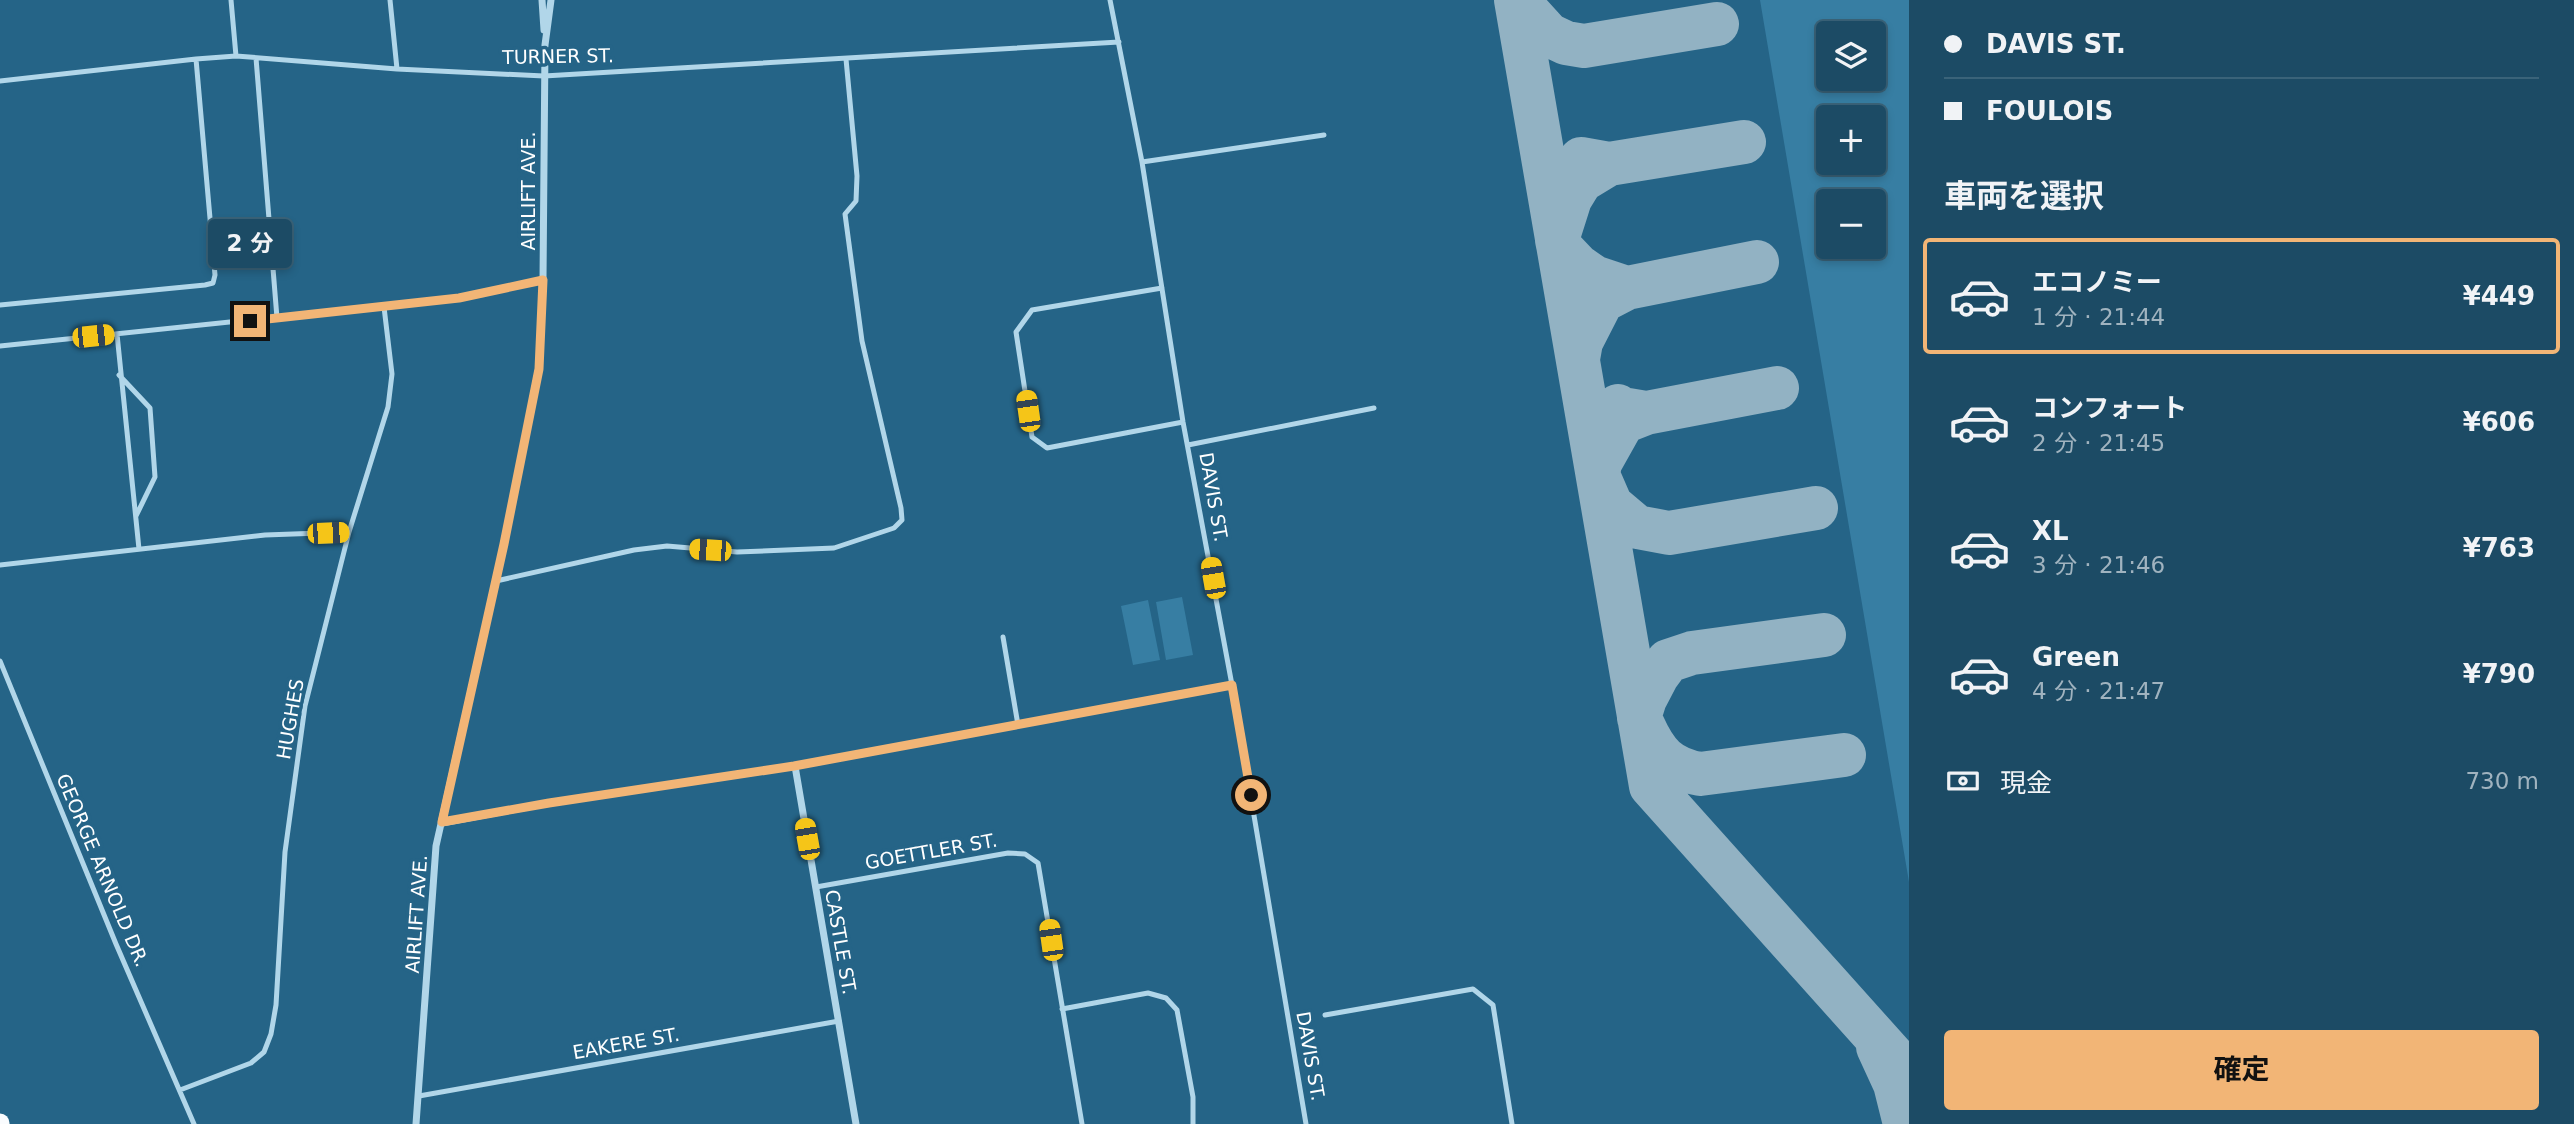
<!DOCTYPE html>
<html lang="ja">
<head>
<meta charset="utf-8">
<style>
  body { margin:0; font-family:"DejaVu Sans","Noto Sans JP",sans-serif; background:#25526b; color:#f1f3f6; height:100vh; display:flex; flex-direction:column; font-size:26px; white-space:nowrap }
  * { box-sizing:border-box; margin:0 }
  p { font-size:23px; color:#a0b3bf }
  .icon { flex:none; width:38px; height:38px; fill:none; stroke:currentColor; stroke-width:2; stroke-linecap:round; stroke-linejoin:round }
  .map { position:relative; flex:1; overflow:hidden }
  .drawer { display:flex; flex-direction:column; background:#1c4b65; width:665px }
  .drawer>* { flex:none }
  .banner { display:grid; align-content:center; height:154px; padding:0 35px; background:#1c4b65 }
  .tools { position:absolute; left:1816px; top:21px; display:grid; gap:14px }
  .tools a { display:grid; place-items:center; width:70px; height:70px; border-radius:7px; background:#1c4b65; box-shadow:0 4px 10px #0003,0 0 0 2px #3a6379; font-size:35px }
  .end { position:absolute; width:32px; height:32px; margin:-16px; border:9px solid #f2b576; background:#111; box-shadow:0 0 0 4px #111 }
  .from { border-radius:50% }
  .bubble { position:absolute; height:49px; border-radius:7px; background:#1c4b65; box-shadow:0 4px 10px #0003,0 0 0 2px #3a6379; font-size:23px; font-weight:700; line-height:49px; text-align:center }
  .car { position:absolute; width:21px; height:42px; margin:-21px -10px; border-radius:9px; box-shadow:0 0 5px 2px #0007; background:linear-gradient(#f5c518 24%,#345 0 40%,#f5c518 0 76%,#345 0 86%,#f5c518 0) }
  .banner b { display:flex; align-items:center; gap:24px; height:66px; font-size:26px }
  .banner b+b { border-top:2px solid #3a6379 }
  .banner i { width:18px; height:18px; background:#f1f3f6 }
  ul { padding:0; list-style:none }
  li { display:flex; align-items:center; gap:21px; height:116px; margin:0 14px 10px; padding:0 21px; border:4px solid transparent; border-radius:7px }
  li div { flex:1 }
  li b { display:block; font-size:26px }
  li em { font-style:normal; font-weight:700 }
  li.active { border-color:#f2b576 }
  li>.icon { width:63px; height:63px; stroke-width:1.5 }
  h2 { padding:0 35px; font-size:32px; line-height:84px }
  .pay { display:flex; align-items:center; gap:18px; height:77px; padding:0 35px; font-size:26px }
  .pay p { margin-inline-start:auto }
  .button { display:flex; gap:14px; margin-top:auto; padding:14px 35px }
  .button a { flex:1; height:80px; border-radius:7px; background:#f2b576; color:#111; font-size:28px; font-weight:700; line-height:80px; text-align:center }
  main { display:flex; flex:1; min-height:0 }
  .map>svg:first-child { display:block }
  .green { fill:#377ea3; fill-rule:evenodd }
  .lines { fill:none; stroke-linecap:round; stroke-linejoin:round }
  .taxiway { stroke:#92b2c3; stroke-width:44 }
  .service { stroke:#b1d6e9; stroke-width:5 }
  .minor { stroke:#b1d6e9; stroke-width:7 }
  .trunk { stroke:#fafcfe; stroke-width:19 }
  .route { stroke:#f2b576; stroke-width:9 }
  .labels { text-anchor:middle; stroke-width:7; stroke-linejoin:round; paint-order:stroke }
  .street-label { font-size:19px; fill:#fff; stroke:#256487 }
</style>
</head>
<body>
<main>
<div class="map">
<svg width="1909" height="1124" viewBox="0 0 1909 1124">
  <rect width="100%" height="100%" fill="#256487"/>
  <!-- green -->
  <path class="green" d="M1760,0h149v882zM1829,33h45v46h-45zM1829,117h45v46h-45zM1829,201h45v46h-45z
    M1182,597l11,58 -27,5 -10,-58z
    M1148,600l12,60 -27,5 -12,-59z"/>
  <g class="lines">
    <!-- taxiway -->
    <path class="taxiway" d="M1516,0l135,786 258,288
      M1517,0l32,35 17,8 18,3 133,-22
      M1581,159l28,5 135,-22
      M1609,164l-28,17 -11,18 -13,41 1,5 20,21 16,11 33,11 130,-26
      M1578,359l3,-17 21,-41 25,-13
      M1618,406l4,3 24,4 131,-25
      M1646,413l-23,9 -23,41 -2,12 13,30 26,22 32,6 147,-25
      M1639,718l6,-19 12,-23 11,-15 24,-8 132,-18
      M1643,725c13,29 25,43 57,49l144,-19
      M1878,1047l17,37 10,40"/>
    <!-- service -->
    <path class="service" d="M231,0l5,56
      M390,0l7,69
      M1110,0l32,162 41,260 49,263 74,439
      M256,58l21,260
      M0,81l196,-22 40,-3 161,13 147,7 575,-34
      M1142,162l182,-27
      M1162,288l-130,22 -16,22 16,105 15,11 136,-26
      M0,305l205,-20 8,-2 2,-8 -19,-216
      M117,334l22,215
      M0,346l459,-48 84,-18
      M119,375l31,33 5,69 -19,39
      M1188,445l186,-37
      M0,565l265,-30 84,-3
      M496,581l138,-31 33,-4 70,6 97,-4 60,-20 8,-8 -1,-12 -39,-167 -17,-127 11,-13 1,-25 -11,-117
      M1003,637l15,88
      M0,661l116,283 78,180
      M816,887l192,-34 17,1 13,9 44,261
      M1062,1009l86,-16 18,5 11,12 16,87v27
      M1325,1015l148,-26 20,16 19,119
      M180,1090l71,-27 13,-11 7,-18 5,-29 9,-153 20,-146 44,-174 39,-125 4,-33 -8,-67
      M419,1096l420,-75"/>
    <!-- minor -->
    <path class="minor" d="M542,0l2,30
      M795,766l61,358
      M442,823l107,-20 246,-37 437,-81
      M416,1124l20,-278 68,-302 35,-175 4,-89 2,-235 6,-45"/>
    <!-- trunk -->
    <path class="trunk" d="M0,1123v1"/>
  </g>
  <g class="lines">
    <!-- route -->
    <path class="route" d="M250,321l209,-23 84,-18 -4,89 -35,175 -62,278 107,-19 245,-37 438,-81 19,110"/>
  </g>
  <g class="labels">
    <!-- street labels -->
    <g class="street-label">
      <text transform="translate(558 56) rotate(-1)" y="7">TURNER ST.</text>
      <text transform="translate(528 191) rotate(-90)" y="7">AIRLIFT AVE.</text>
      <text transform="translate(1214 497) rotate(80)" y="7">DAVIS ST.</text>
      <text transform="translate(290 719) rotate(-80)" y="7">HUGHES</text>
      <text transform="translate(931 851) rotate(-10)" y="7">GOETTLER ST.</text>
      <text transform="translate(103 870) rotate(67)" y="7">GEORGE ARNOLD DR.</text>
      <text transform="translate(416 914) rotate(-86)" y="7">AIRLIFT AVE.</text>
      <text transform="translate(841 942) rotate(80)" y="7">CASTLE ST.</text>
      <text transform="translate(626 1043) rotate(-10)" y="7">EAKERE ST.</text>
      <text transform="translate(1311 1056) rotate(80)" y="7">DAVIS ST.</text>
    </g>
  </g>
</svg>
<div class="tools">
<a><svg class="icon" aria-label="layers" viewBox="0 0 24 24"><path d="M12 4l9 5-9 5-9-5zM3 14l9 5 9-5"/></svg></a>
<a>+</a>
<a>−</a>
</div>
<i class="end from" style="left:1251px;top:795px"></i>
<i class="end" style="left:250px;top:321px"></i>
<div class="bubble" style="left:208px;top:219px;width:84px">2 分</div>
<i class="car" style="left:93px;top:336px;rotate:84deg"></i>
<i class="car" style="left:1028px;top:411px;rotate:352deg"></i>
<i class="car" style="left:328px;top:533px;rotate:88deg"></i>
<i class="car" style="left:710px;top:550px;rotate:274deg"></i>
<i class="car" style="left:1213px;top:578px;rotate:350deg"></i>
<i class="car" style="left:807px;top:839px;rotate:350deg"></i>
<i class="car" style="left:1051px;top:940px;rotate:352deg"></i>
</div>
<section class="drawer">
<div class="banner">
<b><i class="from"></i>DAVIS ST.</b>
<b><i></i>FOULOIS</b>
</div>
<h2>車両を選択</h2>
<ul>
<li class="active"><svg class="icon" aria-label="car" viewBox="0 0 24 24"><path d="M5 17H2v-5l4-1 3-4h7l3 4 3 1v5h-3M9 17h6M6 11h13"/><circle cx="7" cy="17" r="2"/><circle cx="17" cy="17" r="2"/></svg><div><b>エコノミー</b><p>1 分 · 21:44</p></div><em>¥449</em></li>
<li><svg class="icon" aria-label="car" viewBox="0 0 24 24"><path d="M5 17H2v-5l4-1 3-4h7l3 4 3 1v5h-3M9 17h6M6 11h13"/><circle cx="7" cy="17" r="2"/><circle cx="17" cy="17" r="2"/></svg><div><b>コンフォート</b><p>2 分 · 21:45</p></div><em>¥606</em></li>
<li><svg class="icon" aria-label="car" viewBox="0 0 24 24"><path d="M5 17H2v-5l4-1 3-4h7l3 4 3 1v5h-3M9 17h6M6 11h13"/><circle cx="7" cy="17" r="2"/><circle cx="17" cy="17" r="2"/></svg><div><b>XL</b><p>3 分 · 21:46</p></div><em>¥763</em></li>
<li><svg class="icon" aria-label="car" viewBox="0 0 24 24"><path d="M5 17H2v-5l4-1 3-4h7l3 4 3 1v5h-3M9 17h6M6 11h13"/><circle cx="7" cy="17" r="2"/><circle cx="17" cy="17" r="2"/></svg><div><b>Green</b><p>4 分 · 21:47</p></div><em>¥790</em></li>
</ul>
<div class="pay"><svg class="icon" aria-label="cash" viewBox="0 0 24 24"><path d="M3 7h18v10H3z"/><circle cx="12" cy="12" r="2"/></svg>現金<p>730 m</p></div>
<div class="button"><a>確定</a></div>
</section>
</main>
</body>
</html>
